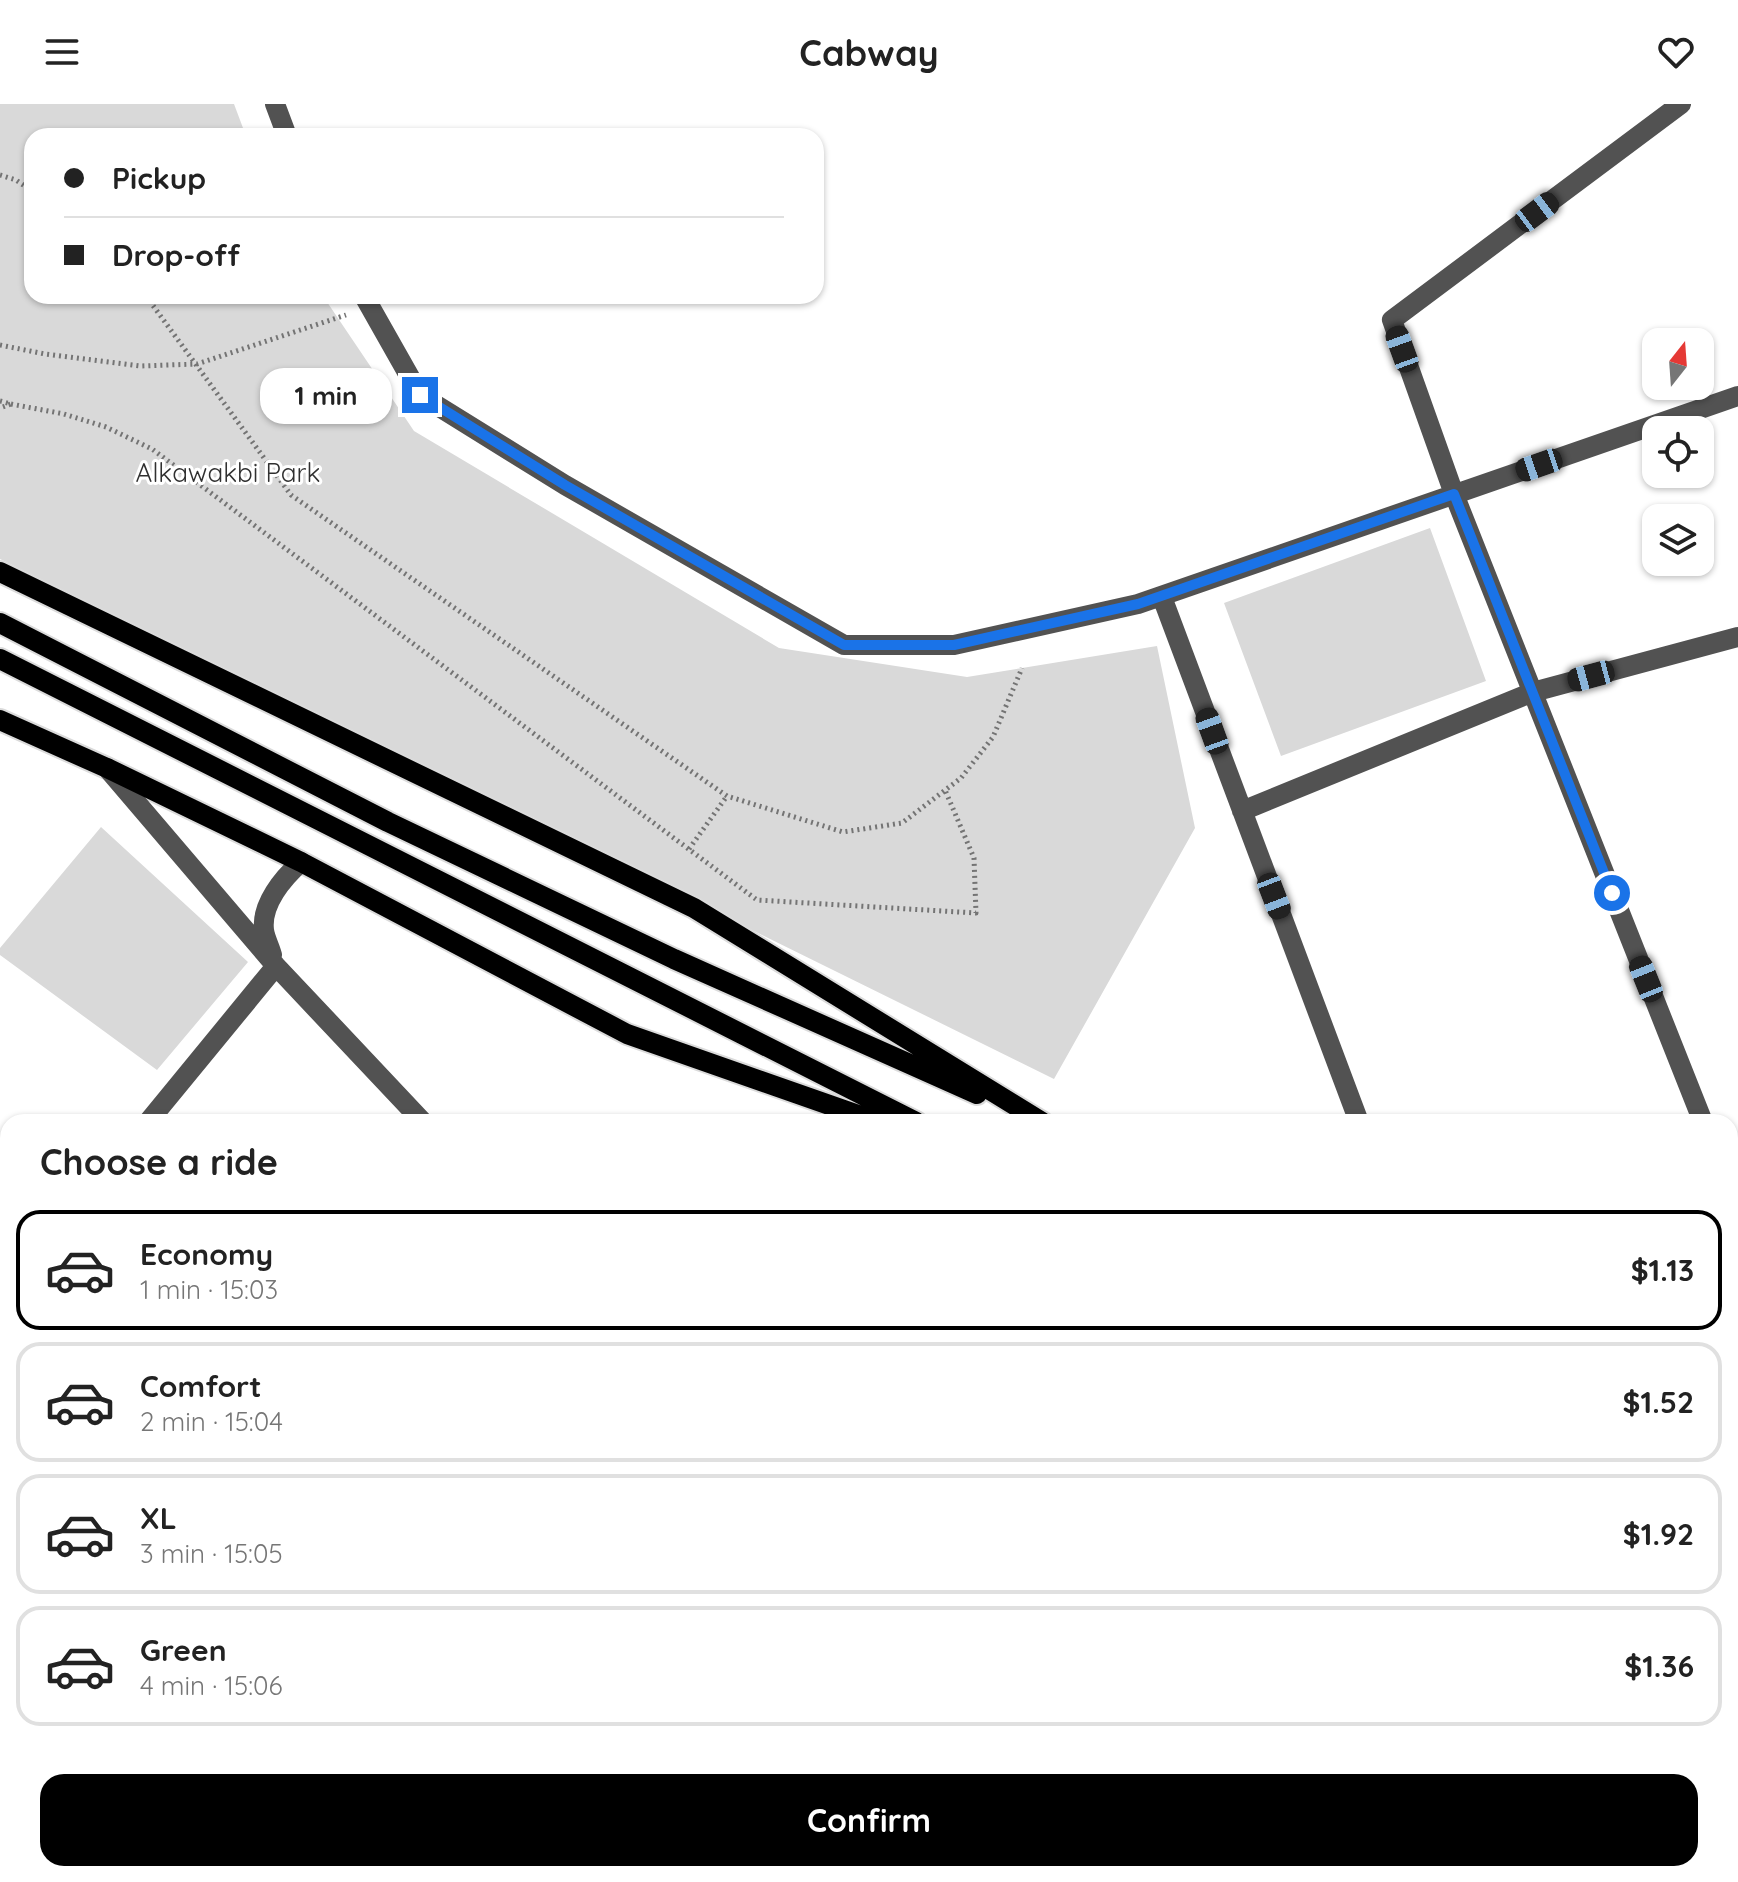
<!DOCTYPE html>
<html lang="en">
<head>
<meta charset="utf-8">
<style>
  body { margin:0; font-family:Quicksand,sans-serif; background:#f6f6f6; color:#222; height:100vh; display:flex; flex-direction:column; font-size:30px; white-space:nowrap }
  * { box-sizing:border-box; margin:0 }
  p { font-size:26px; color:#767676 }
  .icon { flex:none; width:44px; height:44px; fill:none; stroke:currentColor; stroke-width:2; stroke-linecap:round; stroke-linejoin:round }
  .map { position:relative; flex:1; overflow:hidden }
  .details { position:absolute; left:0px; top:1010px; width:1738px; height:768px; display:flex; flex-direction:column; background:#fff; border-radius:24px 24px 0 0; box-shadow:0 2px 6px #0004 }
  .details>* { flex:none }
  .hud { position:absolute; left:24px; top:24px; width:800px; height:176px; border-radius:24px; box-shadow:0 2px 6px #0004; display:grid; align-content:center; height:176px; padding:0 40px; background:#fff }
  .needle { width:52px; rotate:17deg }
  .fabs { position:absolute; left:1642px; top:224px; display:grid; gap:16px }
  .fabs a { display:grid; place-items:center; width:72px; height:72px; border-radius:16px; background:#fff; box-shadow:0 2px 6px #0004; font-size:40px }
  .end { position:absolute; width:36px; height:36px; margin:-18px; border:10px solid #1a73e8; background:#fff; box-shadow:0 0 0 4px #fff }
  .from { border-radius:50% }
  .bubble { position:absolute; height:56px; border-radius:24px; background:#fff; box-shadow:0 2px 6px #0004; font-size:26px; font-weight:700; line-height:56px; text-align:center }
  .car { position:absolute; width:24px; height:48px; margin:-24px -12px; border-radius:10px; box-shadow:0 0 6px 2px #0007; background:linear-gradient(#222 24%,#8ab4d8 0 40%,#222 0 76%,#8ab4d8 0 86%,#222 0) }
  .hud b { display:flex; align-items:center; gap:28px; height:76px; font-size:30px }
  .hud b+b { border-top:2px solid #e0e0e0 }
  .hud i { width:20px; height:20px; background:#222 }
  ul { padding:0; list-style:none }
  li { display:flex; align-items:center; gap:24px; height:120px; margin:0 16px 12px; padding:0 24px; border:4px solid #e0e0e0; border-radius:24px }
  li div { flex:1 }
  li b { display:block; font-size:30px }
  li em { font-style:normal; font-weight:700 }
  li.on { border-color:#000 }
  li>.icon { width:72px; height:72px; stroke-width:1.5 }
  h2 { padding:0 40px; font-size:36px; line-height:96px }
  .primary-button { display:flex; gap:16px; margin-top:auto; padding:16px 40px }
  .primary-button a { flex:1; height:92px; border-radius:24px; background:#000; color:#fff; font-size:32px; font-weight:700; line-height:92px; text-align:center }
  header { display:flex; justify-content:space-between; align-items:center; height:104px; padding:0 40px; background:#fff; font-size:36px; font-weight:700 }
  .map>svg:first-child { display:block }
  .green { fill:#d9d9d9 }
  .lines { fill:none; stroke-linecap:round; stroke-linejoin:round }
  .major-casing { stroke:#dbdbdb; stroke-width:24 }
  .path { stroke:#747474; stroke-width:5; stroke-dasharray:2 4; stroke-linecap:butt }
  .minor { stroke:#525252; stroke-width:20 }
  .major { stroke:#000; stroke-width:20 }
  .route { stroke:#1a73e8; stroke-width:10 }
  .labels { text-anchor:middle; stroke-width:6; stroke-linejoin:round; paint-order:stroke }
  .park-label { font-size:26px; fill:#303030; stroke:#fff }
</style>
</head>
<body>
<header><svg class="icon" aria-label="menu" viewBox="0 0 24 24"><path d="M4 6h16M4 12h16M4 18h16"/></svg>Cabway<svg class="icon" aria-label="heart" viewBox="0 0 24 24"><path d="M12 20l-8-8c-3-5 5-10 8-4 3-6 11-1 8 4z"/></svg></header>
<div class="map">
<svg width="1738" height="1778" viewBox="0 0 1738 1778">
  <rect width="100%" height="100%" fill="#fff"/>
  <!-- green -->
  <path class="green" d="M0,0h234l12,32h-214v160h291l91,135 365,217 188,29 190,-31 38,182 -141,251 -1054,-520z
    M1430,424l56,153 -205,75 -57,-153z
    M101,723l147,135 -91,108 -157,-115v-7z"/>
  <g class="lines">
    <defs>
      <path id="major" d="M0,468l694,336 348,214
        M0,519l388,199 286,137 303,135
        M0,555l916,463
        M0,616l107,48 194,94 326,172 251,88
        M1730,1135h8
        M1730,1204l8,1"/>
    </defs>
    <!-- major casing -->
    <use href="#major" class="major-casing"/>
    <!-- path -->
    <path class="path" d="M0,71l16,5 16,11
      M146,192l145,199 436,301 116,36 59,-9 59,-45 32,-41 29,-69
      M0,241l45,9 95,12 57,-2 149,-49
      M0,297l11,3 -11,4
      M11,300l53,10 42,13 46,22 605,451 219,13 -2,-55 -29,-68
      M689,745l38,-53"/>
    <!-- minor -->
    <path class="minor" d="M275,0l12,32
      M1681,0l-289,216 62,174 249,628
      M364,192l56,99 145,90 279,160h110l184,-41 600,-208
      M1162,493l197,525
      M107,664l169,198 147,156
      M1242,707l291,-119 205,-55
      M272,851c-2,-8 -7,-17 -8,-25 -3,-26 19,-52 37,-68
      M148,1018l128,-156
      M1730,1085l8,20
      M0,1197l8,-10
      M0,1551l8,6
      M1730,1561l8,-70
      M0,1622l8,-10
      M315,1770l10,8
      M235,1778l7,-8
      M619,1778l7,-8"/>
    <!-- major -->
    <use href="#major" class="major"/>
  </g>
  <g class="lines">
    <!-- route -->
    <path class="route" d="M420,291l145,90 279,160h110l184,-41 316,-110 158,399"/>
  </g>
  <g class="labels">
    <!-- park labels -->
    <g class="park-label">
      <text x="228" y="378">Alkawakbi Park</text>
    </g>
  </g>
</svg>
<div class="fabs">
<a><svg class="needle" viewBox="-14 -14 28 28"><path d="M0-13l5 13h-10z" fill="#e53935"/><path d="M0 13l5-13h-10z" fill="#767676"/></svg></a>
<a><svg class="icon" aria-label="locate" viewBox="0 0 24 24"><circle cx="12" cy="12" r="6"/><path d="M12 2v4M12 18v4M2 12h4M18 12h4"/></svg></a>
<a><svg class="icon" aria-label="layers" viewBox="0 0 24 24"><path d="M12 4l9 5-9 5-9-5zM3 14l9 5 9-5"/></svg></a>
</div>
<i class="end from" style="left:1612px;top:789px"></i>
<i class="end" style="left:420px;top:291px"></i>
<div class="bubble" style="left:260px;top:264px;width:132px">1 min</div>
<i class="car" style="left:1537px;top:108px;rotate:53deg"></i>
<i class="car" style="left:1402px;top:245px;rotate:340deg"></i>
<i class="car" style="left:1539px;top:361px;rotate:251deg"></i>
<i class="car" style="left:1591px;top:572px;rotate:255deg"></i>
<i class="car" style="left:1212px;top:627px;rotate:340deg"></i>
<i class="car" style="left:1274px;top:792px;rotate:159deg"></i>
<i class="car" style="left:1646px;top:875px;rotate:338deg"></i>
<div class="hud">
<b><i class="from"></i>Pickup</b>
<b><i></i>Drop-off</b>
</div>
<section class="details">
<h2>Choose a ride</h2>
<ul>
<li class="on"><svg class="icon" aria-label="car" viewBox="0 0 24 24"><path d="M5 17H2v-5l4-1 3-4h7l3 4 3 1v5h-3M9 17h6M6 11h13"/><circle cx="7" cy="17" r="2"/><circle cx="17" cy="17" r="2"/></svg><div><b>Economy</b><p>1 min · 15:03</p></div><em>$1.13</em></li>
<li><svg class="icon" aria-label="car" viewBox="0 0 24 24"><path d="M5 17H2v-5l4-1 3-4h7l3 4 3 1v5h-3M9 17h6M6 11h13"/><circle cx="7" cy="17" r="2"/><circle cx="17" cy="17" r="2"/></svg><div><b>Comfort</b><p>2 min · 15:04</p></div><em>$1.52</em></li>
<li><svg class="icon" aria-label="car" viewBox="0 0 24 24"><path d="M5 17H2v-5l4-1 3-4h7l3 4 3 1v5h-3M9 17h6M6 11h13"/><circle cx="7" cy="17" r="2"/><circle cx="17" cy="17" r="2"/></svg><div><b>XL</b><p>3 min · 15:05</p></div><em>$1.92</em></li>
<li><svg class="icon" aria-label="car" viewBox="0 0 24 24"><path d="M5 17H2v-5l4-1 3-4h7l3 4 3 1v5h-3M9 17h6M6 11h13"/><circle cx="7" cy="17" r="2"/><circle cx="17" cy="17" r="2"/></svg><div><b>Green</b><p>4 min · 15:06</p></div><em>$1.36</em></li>
</ul>
<div class="primary-button"><a>Confirm</a></div>
</section>
</div>
</body>
</html>
